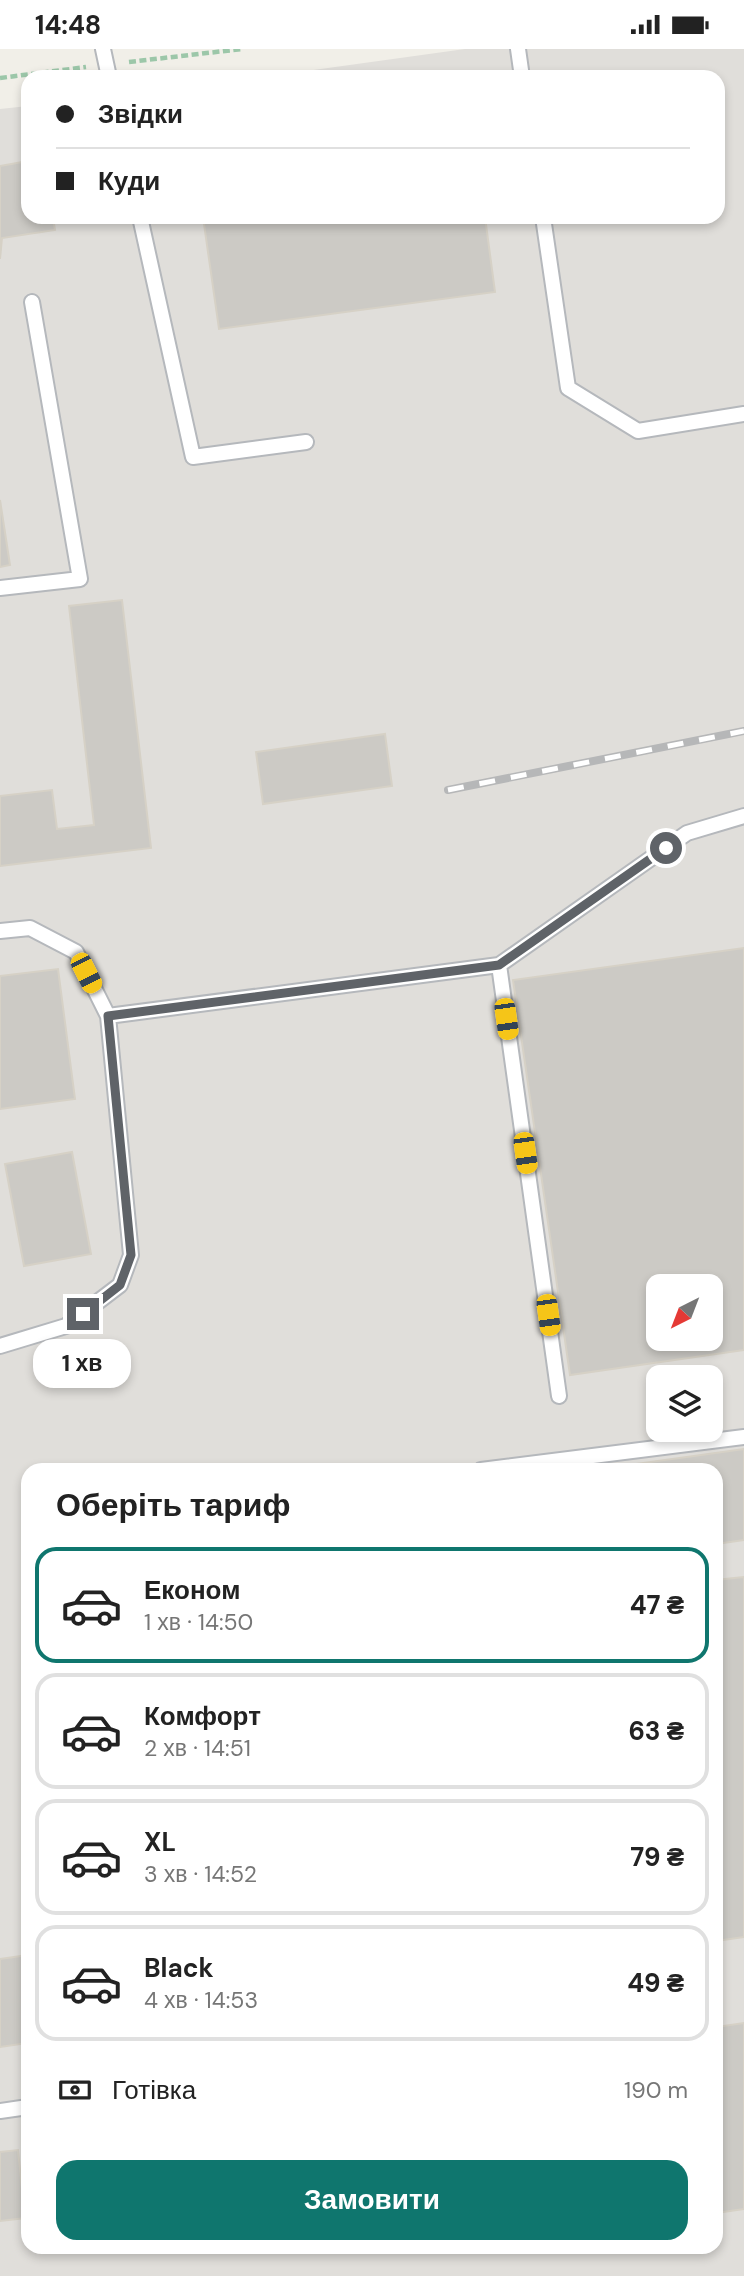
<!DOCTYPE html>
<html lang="uk">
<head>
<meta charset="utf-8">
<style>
  body { margin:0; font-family:"DM Sans",sans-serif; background:#f2f2f2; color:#222; height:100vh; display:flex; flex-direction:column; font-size:26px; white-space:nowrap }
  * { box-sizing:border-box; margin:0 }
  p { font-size:23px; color:#767676 }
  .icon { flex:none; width:38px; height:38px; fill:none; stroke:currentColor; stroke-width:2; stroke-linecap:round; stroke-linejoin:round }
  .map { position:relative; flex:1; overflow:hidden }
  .panel { position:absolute; left:21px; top:1414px; width:702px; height:791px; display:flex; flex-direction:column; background:#fff; border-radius:21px; box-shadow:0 4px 10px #0003 }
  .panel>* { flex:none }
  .top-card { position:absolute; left:21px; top:21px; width:704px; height:154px; border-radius:21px; box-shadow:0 4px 10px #0003; display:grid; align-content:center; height:154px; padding:0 35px; background:#fff }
  .needle { width:46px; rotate:222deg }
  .buttons { position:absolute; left:646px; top:1225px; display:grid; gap:14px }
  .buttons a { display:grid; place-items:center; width:77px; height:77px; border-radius:14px; background:#fff; box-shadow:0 4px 10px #0003; font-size:35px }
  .end { position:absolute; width:32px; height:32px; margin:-16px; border:9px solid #5f6368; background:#fff; box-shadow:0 0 0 4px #fff }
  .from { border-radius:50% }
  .bubble { position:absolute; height:49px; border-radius:21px; background:#fff; box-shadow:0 4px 10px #0003; font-size:23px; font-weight:700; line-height:49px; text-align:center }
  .car { position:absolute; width:21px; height:42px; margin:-21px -10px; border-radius:9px; box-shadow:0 0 5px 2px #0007; background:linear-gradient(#f5c518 24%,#345 0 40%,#f5c518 0 76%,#345 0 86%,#f5c518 0) }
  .top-card b { display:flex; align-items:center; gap:24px; height:66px; font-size:26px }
  .top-card b+b { border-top:2px solid #e0e0e0 }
  .top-card i { width:18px; height:18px; background:#222 }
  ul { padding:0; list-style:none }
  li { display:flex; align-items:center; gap:21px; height:116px; margin:0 14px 10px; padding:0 21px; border:4px solid #e0e0e0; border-radius:21px }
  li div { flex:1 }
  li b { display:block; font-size:26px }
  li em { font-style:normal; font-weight:700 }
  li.active { border-color:#0f766e }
  li>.icon { width:63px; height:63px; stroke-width:1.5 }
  h2 { padding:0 35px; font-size:32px; line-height:84px }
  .pay { display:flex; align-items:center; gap:18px; height:77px; padding:0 35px; font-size:26px }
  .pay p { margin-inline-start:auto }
  .cta { display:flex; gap:14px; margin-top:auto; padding:14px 35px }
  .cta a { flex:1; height:80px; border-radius:21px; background:#0f766e; color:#fff; font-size:28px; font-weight:700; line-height:80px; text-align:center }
  .status { display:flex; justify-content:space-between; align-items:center; height:49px; padding:0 35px; background:#fff; direction:ltr }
  .status svg { height:19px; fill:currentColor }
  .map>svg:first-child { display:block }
  .industrial { fill:#e0deda; fill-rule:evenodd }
  .building { fill:#cccac5; stroke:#d6d1c6; stroke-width:2; fill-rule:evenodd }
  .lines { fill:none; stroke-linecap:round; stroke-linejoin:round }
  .lane-casing { stroke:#b5b8bc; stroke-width:18 }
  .path { stroke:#9cc7a9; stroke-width:4.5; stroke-dasharray:7 3.5; stroke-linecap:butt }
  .lane { stroke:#fff; stroke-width:14 }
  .rail-casing { stroke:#b6b7b8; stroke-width:8 }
  .rail { stroke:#fff; stroke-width:5; stroke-dasharray:16; stroke-linecap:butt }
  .route { stroke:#5f6368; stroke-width:9 }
</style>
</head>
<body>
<div class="status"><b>14:48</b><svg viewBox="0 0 49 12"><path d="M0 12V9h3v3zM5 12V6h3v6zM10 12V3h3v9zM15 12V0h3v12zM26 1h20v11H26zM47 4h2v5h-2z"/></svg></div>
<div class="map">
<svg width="744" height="2227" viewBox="0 0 744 2227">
  <rect width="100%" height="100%" fill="#f1efe8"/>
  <!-- industrial -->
  <path class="industrial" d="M465,0h279v2227h-744v-2167l28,-3v111h690v-140h-455zM658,1237h52v53h-52zM658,1328h52v53h-52zM28,1421h688v777h-688z"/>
  <!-- building -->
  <path class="building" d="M28,112v56h25l2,13 -53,8 -2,21v-93z
    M203,168h282l10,75 -276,37z
    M0,451l10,65 -10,2z
    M122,551l29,248 -151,18v-70l52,-6 5,39 37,-4 -25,-219z
    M385,685l7,52 -129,18 -7,-52z
    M744,899v402l-174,25 -57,-395zM658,1237h52v53h-52z
    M58,920l17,130 -75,10v-133z
    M72,1103l19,102 -67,12 -19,-102z
    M744,1400v91l-28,4v-74h-123z
    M744,1528v360l-28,4v-361z
    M28,1906v88l-28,4v-88z
    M744,1974v186l-28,4v-186z
    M18,2101l7,68 -25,3v-69z"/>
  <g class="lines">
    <defs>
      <path id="lane" d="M103,0l6,28
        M518,0l4,28
        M140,168l53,240 113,-15
        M543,168l25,171 70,43 106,-17
        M0,539l80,-9 -48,-277
        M0,882l30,-3 46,24 32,64 23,239 -11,30 -54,41 -66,20
        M499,916l188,-132 57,-17
        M108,967l391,-51 60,431
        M481,1421l263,-33
        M0,2062l28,-4"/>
    </defs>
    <!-- lane casing -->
    <use href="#lane" class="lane-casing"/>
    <!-- path -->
    <path class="path" d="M129,13l113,-13
      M0,29l86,-11"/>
    <!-- lane -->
    <use href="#lane" class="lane"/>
    <defs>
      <path id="rail" d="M448,741l296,-59"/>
    </defs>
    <!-- rail casing -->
    <use href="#rail" class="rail-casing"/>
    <!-- rail -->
    <use href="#rail" class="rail"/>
  </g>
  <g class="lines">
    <!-- route -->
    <path class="route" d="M83,1265l37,-29 11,-30 -23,-239 391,-51 167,-117"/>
  </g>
</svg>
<div class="buttons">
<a><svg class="needle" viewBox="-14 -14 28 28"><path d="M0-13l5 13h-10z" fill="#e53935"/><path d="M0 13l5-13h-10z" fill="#767676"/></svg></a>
<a><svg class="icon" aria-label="layers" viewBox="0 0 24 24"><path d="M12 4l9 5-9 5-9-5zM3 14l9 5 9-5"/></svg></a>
</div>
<i class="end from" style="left:666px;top:799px"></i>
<i class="end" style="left:83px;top:1265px"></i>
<div class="bubble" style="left:33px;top:1290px;width:98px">1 хв</div>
<i class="car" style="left:86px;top:924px;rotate:153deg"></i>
<i class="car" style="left:506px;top:970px;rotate:172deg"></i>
<i class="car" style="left:525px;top:1104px;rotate:172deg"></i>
<i class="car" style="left:548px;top:1266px;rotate:172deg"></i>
<div class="top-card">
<b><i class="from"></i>Звідки</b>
<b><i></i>Куди</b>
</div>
<section class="panel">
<h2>Оберіть тариф</h2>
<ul>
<li class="active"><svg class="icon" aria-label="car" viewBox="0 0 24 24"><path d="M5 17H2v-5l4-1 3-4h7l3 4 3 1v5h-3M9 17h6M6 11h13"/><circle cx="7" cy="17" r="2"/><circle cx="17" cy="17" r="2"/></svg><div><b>Економ</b><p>1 хв · 14:50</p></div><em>47 ₴</em></li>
<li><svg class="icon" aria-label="car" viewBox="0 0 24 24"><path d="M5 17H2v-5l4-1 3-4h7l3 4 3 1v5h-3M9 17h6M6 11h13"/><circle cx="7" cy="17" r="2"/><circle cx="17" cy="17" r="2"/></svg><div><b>Комфорт</b><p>2 хв · 14:51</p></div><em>63 ₴</em></li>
<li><svg class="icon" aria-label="car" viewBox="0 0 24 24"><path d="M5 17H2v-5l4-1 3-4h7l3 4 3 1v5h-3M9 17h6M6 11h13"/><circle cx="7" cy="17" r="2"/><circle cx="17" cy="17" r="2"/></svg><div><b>XL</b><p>3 хв · 14:52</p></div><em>79 ₴</em></li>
<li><svg class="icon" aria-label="car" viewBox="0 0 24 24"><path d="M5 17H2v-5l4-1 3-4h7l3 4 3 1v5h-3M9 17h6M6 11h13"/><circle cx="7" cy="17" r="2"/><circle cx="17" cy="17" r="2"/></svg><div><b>Black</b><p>4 хв · 14:53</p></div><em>49 ₴</em></li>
</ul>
<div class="pay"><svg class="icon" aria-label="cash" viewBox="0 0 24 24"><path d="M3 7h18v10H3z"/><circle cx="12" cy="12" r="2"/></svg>Готівка<p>190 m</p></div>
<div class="cta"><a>Замовити</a></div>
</section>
</div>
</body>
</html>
